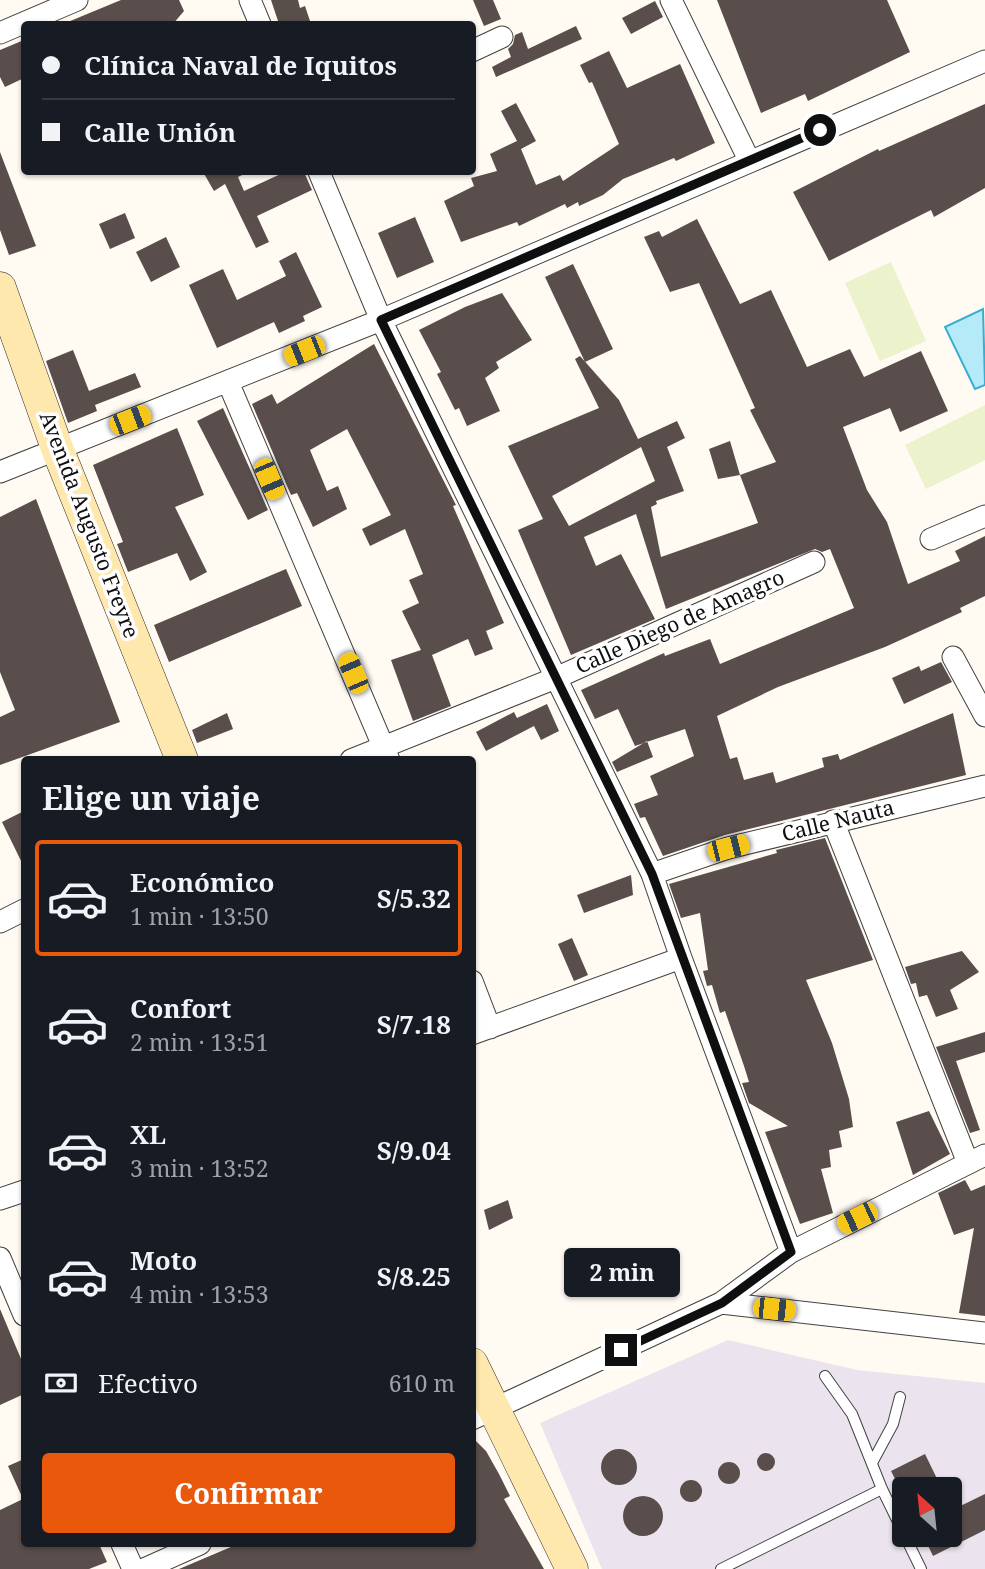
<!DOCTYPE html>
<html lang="es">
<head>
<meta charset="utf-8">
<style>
  body { margin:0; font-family:"Noto Serif",serif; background:#20242c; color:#f1f3f6; height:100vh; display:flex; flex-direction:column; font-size:26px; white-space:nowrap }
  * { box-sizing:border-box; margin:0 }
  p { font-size:23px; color:#9ea1a6 }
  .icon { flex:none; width:38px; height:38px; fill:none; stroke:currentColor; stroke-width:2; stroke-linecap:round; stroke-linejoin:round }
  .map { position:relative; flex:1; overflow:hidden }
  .drawer { position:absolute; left:21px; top:756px; width:455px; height:791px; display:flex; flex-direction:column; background:#171b24; border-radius:7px; box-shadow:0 2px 5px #0004 }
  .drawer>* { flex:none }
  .guide { position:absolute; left:21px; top:21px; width:455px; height:154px; border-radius:7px; box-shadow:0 2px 5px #0004; display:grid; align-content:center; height:154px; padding:0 21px; background:#171b24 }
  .needle { width:46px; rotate:333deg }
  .fabs { position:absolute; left:892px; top:1477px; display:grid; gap:14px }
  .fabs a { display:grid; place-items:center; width:70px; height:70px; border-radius:7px; background:#171b24; box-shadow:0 2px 5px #0004; font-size:35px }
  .end { position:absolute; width:32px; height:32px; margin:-16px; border:9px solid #0f0f0f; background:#fff; box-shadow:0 0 0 4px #fff }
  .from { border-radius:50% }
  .bubble { position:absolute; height:49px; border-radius:7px; background:#171b24; box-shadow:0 2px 5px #0004; font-size:23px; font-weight:700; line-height:49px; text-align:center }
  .car { position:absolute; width:21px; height:42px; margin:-21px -10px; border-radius:9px; box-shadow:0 0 5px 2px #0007; background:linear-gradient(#f5c518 24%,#345 0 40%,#f5c518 0 76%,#345 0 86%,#f5c518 0) }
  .guide b { display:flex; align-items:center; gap:24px; height:66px; font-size:26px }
  .guide b+b { border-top:2px solid #363941 }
  .guide i { width:18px; height:18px; background:#f1f3f6 }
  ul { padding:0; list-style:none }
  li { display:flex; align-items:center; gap:21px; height:116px; margin:0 14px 10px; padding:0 7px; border:4px solid transparent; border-radius:7px }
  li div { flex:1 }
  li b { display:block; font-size:26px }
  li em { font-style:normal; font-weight:700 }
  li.current { border-color:#ea580c }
  li>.icon { width:63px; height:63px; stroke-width:1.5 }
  h2 { padding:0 21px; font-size:32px; line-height:84px }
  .pay { display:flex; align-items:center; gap:18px; height:77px; padding:0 21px; font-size:26px }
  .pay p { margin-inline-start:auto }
  .button { display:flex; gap:14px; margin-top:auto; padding:14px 21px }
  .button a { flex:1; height:80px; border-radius:7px; background:#ea580c; color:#fff; font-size:28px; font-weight:700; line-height:80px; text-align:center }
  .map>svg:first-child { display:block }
  .industrial { fill:#ebe4ee; fill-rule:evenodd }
  .pitch { fill:#ebf2cc }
  .water { fill:#b5eaf8; stroke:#39aed2; stroke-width:2 }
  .building { fill:#594e4b; fill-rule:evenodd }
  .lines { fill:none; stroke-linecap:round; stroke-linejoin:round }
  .lane-casing { stroke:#424242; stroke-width:12 }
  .street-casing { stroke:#424242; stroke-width:23 }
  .secondary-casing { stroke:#313131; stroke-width:33 }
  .lane { stroke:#fff; stroke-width:10 }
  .street { stroke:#fff; stroke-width:21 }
  .secondary { stroke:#ffe8ad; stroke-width:32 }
  .route { stroke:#0f0f0f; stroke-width:9 }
  .labels { text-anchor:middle; stroke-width:7; stroke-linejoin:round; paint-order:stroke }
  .street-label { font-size:21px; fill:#0f0f0f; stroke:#fff }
</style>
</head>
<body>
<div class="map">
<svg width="985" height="1569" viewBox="0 0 985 1569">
  <rect width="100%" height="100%" fill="#fffaf2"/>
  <!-- industrial -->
  <path class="industrial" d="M728,1340l129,30 128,13v186h-383l-62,-146zM905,1489h45v46h-45z"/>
  <!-- pitch -->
  <path class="pitch" d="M891,262l35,79 -46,20 -35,-78z
    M985,405v55l-59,29 -21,-44z"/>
  <!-- water -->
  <path class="water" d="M983,309l2,76 -10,4 -30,-62z"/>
  <!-- building -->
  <path class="building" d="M121,0h58l5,11 -11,13h-110z
    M271,0h27l2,8 5,-2 6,18h-32z
    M473,0h20l8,19 -17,7z
    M717,0h170l23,52 -102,49 -3,-7 -44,19z
    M655,1l8,16 -32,17 -9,-16z
    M576,26l6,13 -86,38 -4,-10 19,-10 -3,-8 5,-5 2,-9 7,-3 6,17z
    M24,40v38l-19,9 -5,-10v-27z
    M609,51l18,37 53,-24 35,79 -39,18 -2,-3 -51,21 -20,16 -24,11 -1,-4 -11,6 -2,-4 -46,22 -2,-4 -56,20 -17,-41 30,-15 -3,-8 26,-7 -7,-17 27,-13 -16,-30 15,-8 20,38 -15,8 15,36 24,-10 3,6 56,-37 -27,-62 -3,1 -9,-18z
    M985,104v84l-51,29 -3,-7 -102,51 -36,-69 85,-43 1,2z
    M0,152l36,94 -27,9 -9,-25z
    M203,172h45l-10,5 6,14 41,-19h19l8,18 -55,26 12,26 -13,6 -31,-64 -11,7z
    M125,213l10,25 -25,11 -11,-25z
    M415,217l19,45 -37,16 -19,-45z
    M697,219l43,85 31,-14 36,77 43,-18 14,28 57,-26 27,60 -48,21 -10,-24 -47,19 24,63 20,32 21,62 52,-23 -5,-10 30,-15v60l-25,12 2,4 -77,35 -107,40 -61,29 13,43 7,-2 7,23 29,-8 3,11 48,-16 -2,-9 16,-4 2,6 113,-47 13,62 -241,60 -62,21 -18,-39 -5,1 -6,-14 24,-9 -8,-19 44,-20 -9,-27 -50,17 -17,-37 -23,10 -14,-29 83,-37 1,3 45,-17 10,25 134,-56 -24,-59 -8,3 -7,-3 -149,60 -30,-95 -52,23 12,29 25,-12 34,65 -84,36 -53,-125 25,-11 -35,-73 91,-38 -24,-49 5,-3 39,44 19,39 39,-18 8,17 -18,9 17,44 -28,10 1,3 -6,3 10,50 97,-34 -18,-48 36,-13 -26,-52 5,-2 -56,-125 -29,9 -26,-55 15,-6 3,6zM641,447l14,34 -86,45 -17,-30z
    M166,237l14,30 -29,15 -15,-30z
    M296,252l26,55 -19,9 2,5 -26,12 -5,-11 -57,26 -28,-63 34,-16 14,31 49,-24 -7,-15z
    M573,264l40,85 -28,13 -40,-85z
    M502,293l30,47 -36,22 3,6 -14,10 15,33 -33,15 -8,-18 -4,2 -18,-36 4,-2 -22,-42 46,-23z
    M374,344l82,161 -3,1 51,117 -18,8 7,18 -18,7 -7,-17 -36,16 19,51 -38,15 -22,-61 30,-10 -19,-39 17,-8 -10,-23 14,-6 -18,-45 -35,17 -8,-17 29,-14 -44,-86 -37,21 17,41 11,-5 9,23 -34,18 -16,-34 -6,2 -39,-91 20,-10 5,10z
    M73,350l16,41 46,-18 6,14 -46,18 2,6 -29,12 -22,-62z
    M223,408l45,102 -20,10 -51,-99z
    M177,428l27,67 -29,12 32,65 -17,9 -13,-28 -49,19 -11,-28 6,-2 -30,-77z
    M730,441l10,34 -22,4 -9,-30z
    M36,499l84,223 -120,43v-48l15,-7 -15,-38v-155z
    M286,569l16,37 -133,56 -15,-37z
    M941,662l11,20 -48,22 -12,-26 27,-12 2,5z
    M547,704l12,27 -18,9 -7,-14 -48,25 -10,-19 38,-20 3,6z
    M227,713l6,16 -36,14 -5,-13z
    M647,741l6,16 -36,15 -5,-10z
    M24,811v56l-22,-45z
    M825,838l48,122 -67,20 26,63 17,56 4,28 -14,4 3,16 -13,3 2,17 -10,2 12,44 -33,11 -35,-92 23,-6 -39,-23 -7,-20 7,-1 -5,-16 -19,-55 -5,2 -8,-28 -5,1 -4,-15 5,-1 -8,-57 -19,5 -12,-34 108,-31 -1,-3z
    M631,875l2,20 -49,18 -7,-18z
    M572,938l16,37 -14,6 -16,-37z
    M962,951l17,21 -29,18 8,19 -22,8 -9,-22 -8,2 -3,-14 -5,1 -6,-17z
    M985,1032v20l-29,9 24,69 -10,3 -34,-86z
    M929,1111l21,43 -37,21 -17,-53z
    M965,1180l6,11 14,-6v131l-26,-3 15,-85 -20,7 -16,-42z
    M508,1200l5,18 -24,12 -5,-20z
    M0,1309l24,57v28l-24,11z
    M472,1437l14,14 13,23 11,22 -6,3 40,70h-365l59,-25h234z
    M601 1467a18 18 0 1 1 36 0a18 18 0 1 1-36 0Z
    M757 1462a9 9 0 1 1 18 0a9 9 0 1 1-18 0Z
    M925,1454l17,35h-42l-9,-18z
    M24,1459v85h75l8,18 -18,7h-89v-59l23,-11 -15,-33z
    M718 1473a11 11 0 1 1 22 0a11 11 0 1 1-22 0Z
    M680 1491a11 11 0 1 1 22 0a11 11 0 1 1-22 0Z
    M985,1494v36l-52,26 -10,-21h27v-24z
    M623 1516a20 20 0 1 1 40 0a20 20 0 1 1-40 0Z"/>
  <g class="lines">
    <defs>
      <path id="lane" d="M825,1376l27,38 30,75 39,80
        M872,1463l21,-39 7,-27
        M721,1569l161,-80"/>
      <path id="street" d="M250,0l10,24
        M671,0l78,160
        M0,33l77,-33
        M472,51l30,-14
        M319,172l62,148 271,554 29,84 110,294
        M228,382l161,378
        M0,472l381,-152 604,-259
        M931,539l54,-23
        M953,657l32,59
        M351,760l207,-83 256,-115
        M833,821l135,342
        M652,874l76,-26 257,-62
        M0,922l24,-12
        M472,981l18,47
        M472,1034l209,-76
        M0,1199l24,-8
        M0,1258l24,57
        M721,1303l264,30
        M472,1419l249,-116 70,-51 194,-97
        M122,1544l11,25
        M144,1569l56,-25"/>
      <path id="secondary" d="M0,288l57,160 125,312
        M472,1364l100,205"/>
    </defs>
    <!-- lane casing -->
    <use href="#lane" class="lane-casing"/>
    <!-- street casing -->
    <use href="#street" class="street-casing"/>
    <!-- secondary casing -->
    <use href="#secondary" class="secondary-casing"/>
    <!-- lane -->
    <use href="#lane" class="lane"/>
    <!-- street -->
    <use href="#street" class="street"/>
    <!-- secondary -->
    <use href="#secondary" class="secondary"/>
  </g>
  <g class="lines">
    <!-- route -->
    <path class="route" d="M621,1350l101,-47 69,-51 -139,-378 -271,-554 439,-190"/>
  </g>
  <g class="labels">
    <!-- street labels -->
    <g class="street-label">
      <text transform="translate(89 525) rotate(69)" y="7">Avenida Augusto Freyre</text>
      <text transform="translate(680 622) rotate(-24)" y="7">Calle Diego de Amagro</text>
      <text transform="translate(838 821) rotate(-14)" y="7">Calle Nauta</text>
    </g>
  </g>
</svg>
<div class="fabs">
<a><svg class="needle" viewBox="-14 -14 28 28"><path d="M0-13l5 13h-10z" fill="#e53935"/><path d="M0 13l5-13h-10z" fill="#9ea1a6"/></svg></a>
</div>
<i class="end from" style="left:820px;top:130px"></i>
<i class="end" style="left:621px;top:1350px"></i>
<div class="bubble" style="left:564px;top:1248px;width:116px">2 min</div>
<i class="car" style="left:304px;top:351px;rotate:248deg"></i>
<i class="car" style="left:130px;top:420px;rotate:69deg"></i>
<i class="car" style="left:269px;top:479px;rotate:157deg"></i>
<i class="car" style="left:353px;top:673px;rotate:337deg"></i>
<i class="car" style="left:728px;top:848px;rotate:76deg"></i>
<i class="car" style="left:857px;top:1218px;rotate:244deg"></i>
<i class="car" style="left:774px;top:1309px;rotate:96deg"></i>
<div class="guide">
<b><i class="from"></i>Clínica Naval de Iquitos</b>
<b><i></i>Calle Unión</b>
</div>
<section class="drawer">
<h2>Elige un viaje</h2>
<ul>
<li class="current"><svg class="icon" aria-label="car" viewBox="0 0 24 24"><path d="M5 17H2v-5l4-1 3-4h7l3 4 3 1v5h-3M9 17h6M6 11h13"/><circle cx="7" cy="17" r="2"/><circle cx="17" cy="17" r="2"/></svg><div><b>Económico</b><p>1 min · 13:50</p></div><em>S/5.32</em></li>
<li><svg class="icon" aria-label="car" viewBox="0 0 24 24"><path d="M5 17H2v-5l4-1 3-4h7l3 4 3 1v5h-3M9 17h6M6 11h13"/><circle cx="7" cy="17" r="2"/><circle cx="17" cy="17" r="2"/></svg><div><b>Confort</b><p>2 min · 13:51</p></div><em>S/7.18</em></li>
<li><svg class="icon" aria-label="car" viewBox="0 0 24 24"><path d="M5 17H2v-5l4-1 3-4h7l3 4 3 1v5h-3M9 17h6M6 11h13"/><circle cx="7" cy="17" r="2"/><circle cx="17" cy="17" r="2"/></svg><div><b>XL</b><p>3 min · 13:52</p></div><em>S/9.04</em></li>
<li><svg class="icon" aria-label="car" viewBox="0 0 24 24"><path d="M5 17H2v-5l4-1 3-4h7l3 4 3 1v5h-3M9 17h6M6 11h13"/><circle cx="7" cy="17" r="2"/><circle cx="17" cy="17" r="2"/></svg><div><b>Moto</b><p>4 min · 13:53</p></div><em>S/8.25</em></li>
</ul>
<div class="pay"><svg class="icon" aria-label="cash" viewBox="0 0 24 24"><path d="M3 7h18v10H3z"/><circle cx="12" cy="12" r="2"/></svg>Efectivo<p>610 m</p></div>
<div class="button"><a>Confirmar</a></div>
</section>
</div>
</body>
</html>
